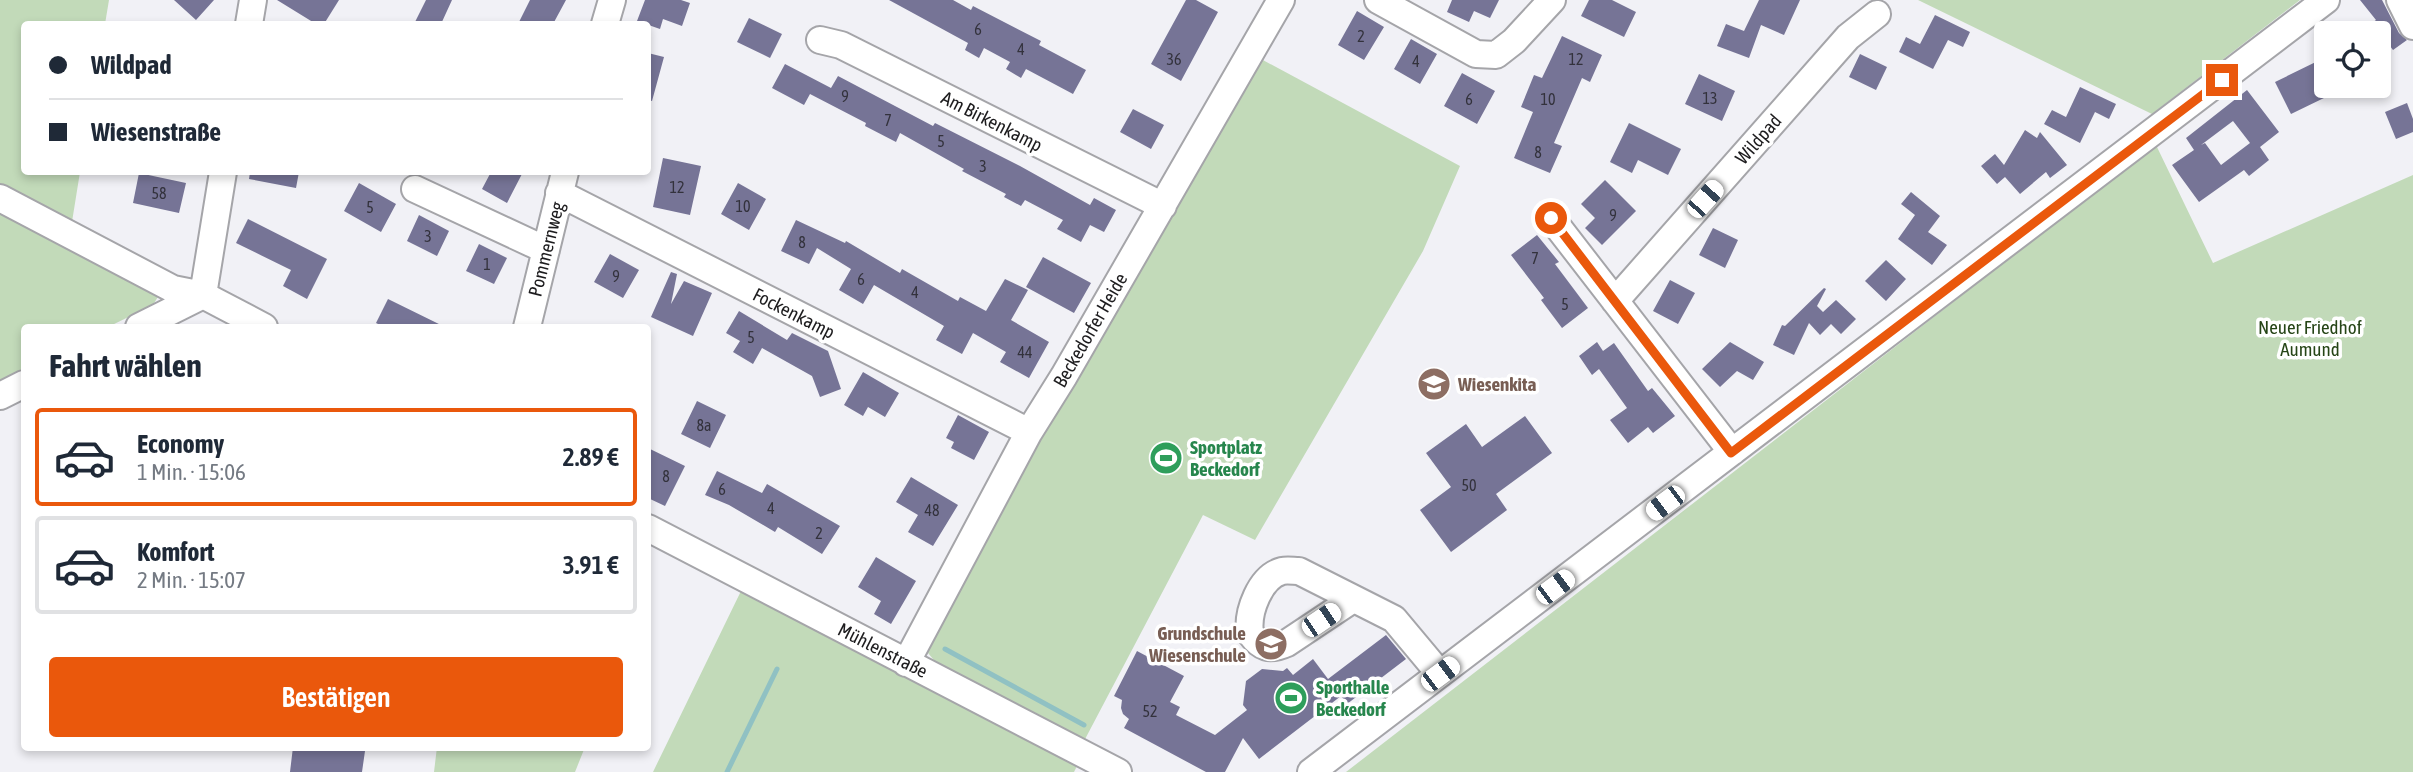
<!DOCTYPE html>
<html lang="de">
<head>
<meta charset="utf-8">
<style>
  body { margin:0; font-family:"Asap Condensed",sans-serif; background:#f2f2f3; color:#1f2937; height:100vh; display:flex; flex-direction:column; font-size:26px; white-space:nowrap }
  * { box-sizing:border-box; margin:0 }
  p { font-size:23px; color:#747a83 }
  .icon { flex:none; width:38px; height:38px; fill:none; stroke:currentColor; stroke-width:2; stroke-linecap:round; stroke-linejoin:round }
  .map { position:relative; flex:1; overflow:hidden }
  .details { position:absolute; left:21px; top:324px; width:630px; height:427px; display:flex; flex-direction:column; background:#fff; border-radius:7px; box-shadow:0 4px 10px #0003 }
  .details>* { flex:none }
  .guide { position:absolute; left:21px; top:21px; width:630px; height:154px; border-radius:7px; box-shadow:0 4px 10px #0003; display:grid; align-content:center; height:154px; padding:0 28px; background:#fff }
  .controls { position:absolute; left:2314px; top:21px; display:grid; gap:14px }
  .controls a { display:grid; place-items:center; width:77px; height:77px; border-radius:7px; background:#fff; box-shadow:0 4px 10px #0003; font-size:35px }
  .end { position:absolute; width:32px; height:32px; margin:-16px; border:9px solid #ea580c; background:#fff; box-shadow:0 0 0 4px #fff }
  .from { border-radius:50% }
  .car { position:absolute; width:21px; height:42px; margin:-21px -10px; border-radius:9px; box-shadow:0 0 5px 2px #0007; background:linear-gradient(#fff 24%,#345 0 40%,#fff 0 76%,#345 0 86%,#fff 0) }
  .guide b { display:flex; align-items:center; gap:24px; height:66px; font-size:26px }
  .guide b+b { border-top:2px solid #e0e1e3 }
  .guide i { width:18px; height:18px; background:#1f2937 }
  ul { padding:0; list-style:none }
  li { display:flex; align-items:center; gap:21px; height:98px; margin:0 14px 10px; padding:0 14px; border:4px solid #e0e1e3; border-radius:7px }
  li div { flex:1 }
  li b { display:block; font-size:26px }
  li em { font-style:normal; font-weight:600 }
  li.selected { border-color:#ea580c }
  li>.icon { width:63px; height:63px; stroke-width:1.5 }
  h2 { padding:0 28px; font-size:32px; line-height:84px }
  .primary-button { display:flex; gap:14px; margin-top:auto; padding:14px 28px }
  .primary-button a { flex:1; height:80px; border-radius:7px; background:#ea580c; color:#fff; font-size:28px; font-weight:600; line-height:80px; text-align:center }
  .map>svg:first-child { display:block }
  .green { fill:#c2dab9 }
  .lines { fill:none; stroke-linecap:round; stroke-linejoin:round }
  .stream { stroke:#90c1c3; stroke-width:5 }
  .building { fill:#767496; fill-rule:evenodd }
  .minor-casing { stroke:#a5a5a9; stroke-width:30 }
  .minor { stroke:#fff; stroke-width:26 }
  .route { stroke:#ea580c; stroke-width:9 }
  .labels { text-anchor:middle; stroke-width:7; stroke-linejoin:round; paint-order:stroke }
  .number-label { font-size:16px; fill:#33323c }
  .street-label { font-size:19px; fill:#1d1c1e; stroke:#fff }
  .park-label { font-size:19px; fill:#264517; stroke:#fff }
  .education-label { font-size:19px; font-weight:bold; fill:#785e54; stroke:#fff; text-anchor:start }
  .leisure-label { font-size:19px; font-weight:bold; fill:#27864d; stroke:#fff; text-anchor:start }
</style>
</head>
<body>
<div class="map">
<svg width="2413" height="772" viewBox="0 0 2413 772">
  <rect width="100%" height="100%" fill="#f1f1f6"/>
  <!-- green -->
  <path class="green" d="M0,0h109l-4,24h-81v148h56l-9,56 91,62 -9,15 -45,22h-84v41l-24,12z
    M1918,0h382l-148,114z
    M1261,59l199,107 -37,85 -168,289 -52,-25 -120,228 -145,-78 -10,-12 1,-20z
    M2156,145l57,118 200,-88v597h-1067z
    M741,591l337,173 -4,8h-421z
    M437,747h148l-10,25h-141z"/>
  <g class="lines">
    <!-- stream -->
    <path class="stream" d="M945,649l139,76
      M727,772l50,-103"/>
  </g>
  <!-- building -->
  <path class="building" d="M174,0h40l-18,20z
    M277,0h62l-15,24h-8z
    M426,0h26l-11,24h-27z
    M530,0h36l-13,24h-35z
    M645,0h36l9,3 -8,23 -19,-7 -3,10 -23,-8z
    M889,0h64l18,10 2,-4 68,35 -2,4 47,25 -13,24 -47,-25 -5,9 -15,-9 4,-7 -26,-14 -5,10 -14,-8 3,-7z
    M1186,0h10l22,12 -37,69 -30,-17z
    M1452,0h47l-9,18 -16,-7 -5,11 -22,-10z
    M1589,0h23l24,12 -12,25 -43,-21z
    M1759,0h41l-16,35 -23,-10 -12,33 -32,-12 9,-22 18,7z
    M2360,0h22l17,33 8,7 -14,10 -3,-4 -12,9v-22h-19l17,-13z
    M1357,11l27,16 -20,33 -26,-15z
    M1935,15l35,17 -7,15 -15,-7 -15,29 -34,-17 7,-15 14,7z
    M749,18l33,16 -12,24 -33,-16z
    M1562,36l40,19 -12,27 -8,-4 -28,65 8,3 -12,27 -36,-15 19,-46 -12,-5 13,-32 8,3z
    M1411,39l26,15 -17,30 -26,-15z
    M648,53l16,4 -12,44 -4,-1z
    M1860,54l27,13 -11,23 -27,-13z
    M2326,57v29h13l-13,11 -35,17 -16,-32z
    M785,64l46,24 7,-12 95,50 2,-3 85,43 70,39 4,-7 22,12 -12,22 -14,-7 -9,17 -24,-13 6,-9 -38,-20 -4,6 -17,-9 2,-3 -44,-23 2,-2 -64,-36 -4,9 -31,-16 1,-3 -56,-29 -6,11 -32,-17z
    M1462,73l33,18 -18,33 -33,-18z
    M1699,74l36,17 -13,30 -37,-17z
    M2080,87l36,17 -7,15 -14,-7 -15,31 -36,-19 8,-14 14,7z
    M2247,90l32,42 -19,15 9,13 -20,16 -5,-6 -45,32 -27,-37 22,-15 -8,-12zM2233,121l17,22 -29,22 -16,-22 -4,2z
    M2407,103l6,16v13l-17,7 -11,-27z
    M1133,109l31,16 -13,24 -31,-17z
    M1629,123l52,26 -13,26 -30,-15 -6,13 -22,-11z
    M2025,130l12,8 3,-6 27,33 -17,13 -4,-6 -26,22 -15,-17 -8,7 -16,-18 14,-12 9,11z
    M663,158l38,8 -11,49 -37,-8z
    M250,172h49l-3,16 -47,-9z
    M491,172h32l-16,31 -25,-14z
    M139,173l47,10 -7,30 -46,-10z
    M1605,180l31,31 -34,34 -17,-17 10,-10 -14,-14z
    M359,183l37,21 -15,28 -37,-21z
    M738,183l28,16 -17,31 -28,-16z
    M1911,192l29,24 -12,16 19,13 -15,20 -34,-26 17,-24 -14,-11z
    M419,215l30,16 -12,25 -30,-15z
    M248,219l79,40 -20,40 -24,-13 8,-16 -55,-27z
    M796,220l49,23 1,-2 54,32 2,-4 56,32 2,-4 26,14 19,-32 23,11 -17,30 38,22 -20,36 -29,-16 6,-10 -33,-19 -11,21 -26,-14 8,-14 -70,-41 -11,19 -24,-14 12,-21 -34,-21 -8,16 -28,-13z
    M1713,228l25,12 -13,28 -26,-13z
    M1537,235l22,27 -4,2 33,44 -26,20 -21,-28 3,-2 -33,-43z
    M479,244l28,14 -13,26 -28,-13z
    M610,254l29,16 -16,28 -29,-16z
    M1043,257l48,26 -17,30 -48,-26z
    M1886,260l20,19 -20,22 -21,-20z
    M671,272l6,2 -6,30 13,-23 28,12 -19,43 -42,-19z
    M1670,280l25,13 -17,31 -25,-13z
    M1824,288l2,1 -9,17 6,6 13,-12 20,19 -15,15 -10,-10 -11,11 -11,-12 -15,32 -21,-10 9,-20 3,1z
    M388,299l57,28h-61l-8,-4z
    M739,311l48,29 5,-7 36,18 13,38 -21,8 -8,-21 -50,-28 -9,16 -20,-12 7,-11 -14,-8z
    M1597,342l6,9 11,-8 34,48 4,-3 23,28 -22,17 -5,-6 -20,16 -18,-23 17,-12 -28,-39 -7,6 -13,-19z
    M1730,342l34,20 -11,18 -16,-9 -17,16 -18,-18z
    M863,372l36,21 -14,24 -17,-10 -5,9 -19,-11z
    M697,401l29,14 -16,33 -29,-14z
    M958,415l31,17 -15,28 -23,-12 3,-6 -8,-4z
    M1525,416l27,37 -56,41 11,16 -56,42 -31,-42 31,-23 -25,-34 40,-29 16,23z
    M648,448l37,18 -20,40 -17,-8z
    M717,471l45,22 5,-9 73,42 -18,28 -44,-27 -3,5 -46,-27 -24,-10z
    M911,477l47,28 -25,41 -25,-14 10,-17 -22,-13z
    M876,557l40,24 -25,43 -17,-10 7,-13 -23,-14z
    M1386,635l20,24 -59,45 -6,-8 -82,63 -16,-21 -18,34h-19l-82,-44 5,-9 -6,-5 -2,-6 1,-8 -8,-4 23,-45 47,25 -14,26 10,5 -4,8 39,20 32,-25 -4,-5 3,-24 16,-12 21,2 4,-3 6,7 20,-16 15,20z
    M293,747h45l27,4 -3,21h-72z"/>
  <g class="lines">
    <defs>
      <path id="minor" d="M1378,0l98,54 20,1 18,-14 38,-41
        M2400,0l13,26
        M249,24l4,-24
        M605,24l7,-24
        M820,40l21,5 322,161
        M415,189l131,61
        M559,193l470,239
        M0,198l173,91 30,6 61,32
        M1551,218l181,234
        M203,295l20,-123
        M1615,301l233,-264 29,-23
        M139,327l64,-32
        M527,327l38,-155
        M0,396l24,-12
        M648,528l470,244
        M1353,599l-66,44c-18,8 -26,5 -37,-10 -3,-21 10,-56 32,-62 5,-1 12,0 17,0l95,48 46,55
        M906,663l123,-231 35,-56 217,-376
        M1311,772l1015,-772"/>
    </defs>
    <!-- minor casing -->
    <use href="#minor" class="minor-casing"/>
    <!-- minor -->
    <use href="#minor" class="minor"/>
  </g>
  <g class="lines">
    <!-- route -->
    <path class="route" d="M1551,218l180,235 491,-373"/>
  </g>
  <!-- icons -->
  <defs>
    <symbol id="school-disc" viewBox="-11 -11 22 22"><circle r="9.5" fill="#8d6e63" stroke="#fff"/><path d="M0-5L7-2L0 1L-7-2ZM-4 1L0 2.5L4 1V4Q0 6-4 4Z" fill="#fff"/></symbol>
    <symbol id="stadium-disc" viewBox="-11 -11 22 22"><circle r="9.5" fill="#2e9e5b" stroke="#fff"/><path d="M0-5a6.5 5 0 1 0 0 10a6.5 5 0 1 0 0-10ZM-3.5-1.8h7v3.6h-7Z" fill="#fff"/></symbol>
  </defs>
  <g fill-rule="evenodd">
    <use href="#school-disc" x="1415" y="365" width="38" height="38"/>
    <use href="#stadium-disc" x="1147" y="439" width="38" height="38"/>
    <use href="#school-disc" x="1252" y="625" width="38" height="38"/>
    <use href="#stadium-disc" x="1272" y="679" width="38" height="38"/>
  </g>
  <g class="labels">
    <!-- number labels -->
    <g class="number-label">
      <text x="978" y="35">6</text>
      <text x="1361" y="42">2</text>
      <text x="1021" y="55">4</text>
      <text x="1174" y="65">36</text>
      <text x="1576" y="65">12</text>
      <text x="1416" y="67">4</text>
      <text x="845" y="102">9</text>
      <text x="1710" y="104">13</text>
      <text x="1469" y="105">6</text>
      <text x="1548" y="105">10</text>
      <text x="888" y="126">7</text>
      <text x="941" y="147">5</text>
      <text x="1538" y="158">8</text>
      <text x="983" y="172">3</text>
      <text x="677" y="193">12</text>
      <text x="159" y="199">58</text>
      <text x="743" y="212">10</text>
      <text x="370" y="213">5</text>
      <text x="1613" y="221">9</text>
      <text x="428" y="242">3</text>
      <text x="802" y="248">8</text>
      <text x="1535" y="264">7</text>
      <text x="487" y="270">1</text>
      <text x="616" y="282">9</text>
      <text x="861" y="285">6</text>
      <text x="915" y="298">4</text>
      <text x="1565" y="310">5</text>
      <text x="751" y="343">5</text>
      <text x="1025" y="358">44</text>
      <text x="704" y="431">8a</text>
      <text x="666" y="482">8</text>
      <text x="1469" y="491">50</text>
      <text x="722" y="495">6</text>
      <text x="771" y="514">4</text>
      <text x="932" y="516">48</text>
      <text x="819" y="539">2</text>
      <text x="1150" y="717">52</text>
    </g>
    <!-- street labels -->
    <g class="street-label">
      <text transform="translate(992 121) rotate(27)" y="7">Am Birkenkamp</text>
      <text transform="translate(1758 139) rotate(-49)" y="7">Wildpad</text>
      <text transform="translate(546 249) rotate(-76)" y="7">Pommernweg</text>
      <text transform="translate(794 313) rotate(27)" y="7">Fockenkamp</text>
      <text transform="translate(1090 330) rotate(-60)" y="7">Beckedorfer Heide</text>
      <text transform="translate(883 650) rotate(27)" y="7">Mühlenstraße</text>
    </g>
    <!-- park labels -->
    <g class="park-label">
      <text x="2310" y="334">Neuer Friedhof<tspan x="2310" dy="22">Aumund</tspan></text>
    </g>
    <!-- education labels -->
    <g class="education-label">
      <text x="1458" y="391">Wiesenkita</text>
      <text x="1246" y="640" text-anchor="end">Grundschule<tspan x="1246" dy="22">Wiesenschule</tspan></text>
    </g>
    <!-- leisure labels -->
    <g class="leisure-label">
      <text x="1190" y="454">Sportplatz<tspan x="1190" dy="22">Beckedorf</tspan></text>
      <text x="1316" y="694">Sporthalle<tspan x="1316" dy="22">Beckedorf</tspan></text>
    </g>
  </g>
</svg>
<div class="controls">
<a><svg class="icon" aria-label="locate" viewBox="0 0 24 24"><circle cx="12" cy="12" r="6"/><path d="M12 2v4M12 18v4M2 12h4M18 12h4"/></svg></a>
</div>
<i class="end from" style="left:1551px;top:218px"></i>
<i class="end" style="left:2222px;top:80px"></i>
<i class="car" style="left:1705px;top:199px;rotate:42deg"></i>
<i class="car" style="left:1665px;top:503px;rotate:233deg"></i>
<i class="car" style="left:1555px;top:587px;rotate:53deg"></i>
<i class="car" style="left:1321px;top:620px;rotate:56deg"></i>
<i class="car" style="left:1440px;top:674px;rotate:53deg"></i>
<div class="guide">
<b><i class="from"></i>Wildpad</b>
<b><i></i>Wiesenstraße</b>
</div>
<section class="details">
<h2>Fahrt wählen</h2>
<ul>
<li class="selected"><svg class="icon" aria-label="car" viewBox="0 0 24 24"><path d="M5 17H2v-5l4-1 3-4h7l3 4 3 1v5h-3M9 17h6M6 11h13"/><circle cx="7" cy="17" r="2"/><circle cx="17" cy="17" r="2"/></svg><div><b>Economy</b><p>1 Min. · 15:06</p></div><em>2.89 €</em></li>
<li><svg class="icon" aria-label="car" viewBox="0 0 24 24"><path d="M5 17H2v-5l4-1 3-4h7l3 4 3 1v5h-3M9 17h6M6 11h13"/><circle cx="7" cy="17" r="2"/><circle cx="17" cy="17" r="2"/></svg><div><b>Komfort</b><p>2 Min. · 15:07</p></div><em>3.91 €</em></li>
</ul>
<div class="primary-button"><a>Bestätigen</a></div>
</section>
</div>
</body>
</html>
